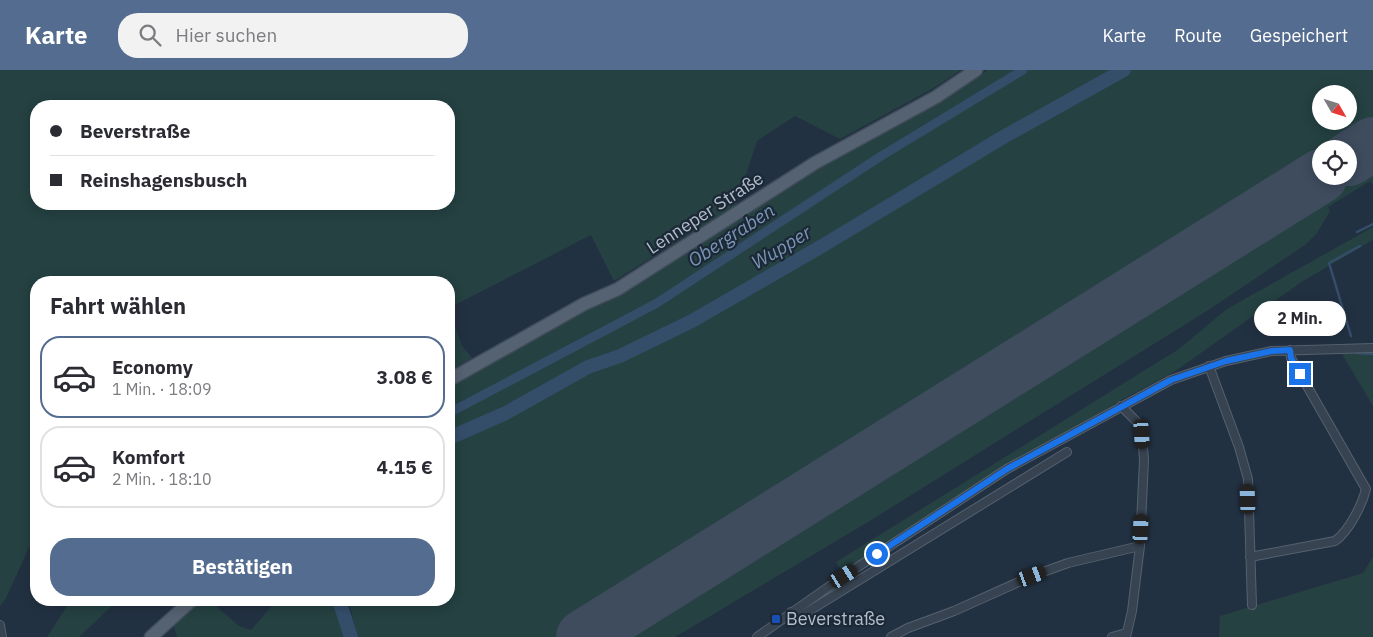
<!DOCTYPE html>
<html lang="de">
<head>
<meta charset="utf-8">
<style>
  body { margin:0; font-family:"IBM Plex Sans",sans-serif; background:#f2f2f3; color:#2b2b33; height:100vh; display:flex; flex-direction:column; font-size:19px; white-space:nowrap }
  * { box-sizing:border-box; margin:0 }
  p { font-size:16px; color:#7c7c81 }
  .icon { flex:none; width:28px; height:28px; fill:none; stroke:currentColor; stroke-width:2; stroke-linecap:round; stroke-linejoin:round }
  .map { position:relative; flex:1; overflow:hidden }
  .sheet { position:absolute; left:30px; top:206px; width:425px; height:330px; display:flex; flex-direction:column; background:#fff; border-radius:20px; box-shadow:0 2px 12px #0003 }
  .sheet>* { flex:none }
  .hud { position:absolute; left:30px; top:30px; width:425px; height:110px; border-radius:20px; box-shadow:0 2px 12px #0003; display:grid; align-content:center; height:110px; padding:0 20px; background:#fff }
  .needle { width:32px; rotate:129deg }
  .buttons { position:absolute; left:1312px; top:15px; display:grid; gap:10px }
  .buttons a { display:grid; place-items:center; width:45px; height:45px; border-radius:50%; background:#fff; box-shadow:0 2px 12px #0003; font-size:25px }
  .end { position:absolute; width:22px; height:22px; margin:-11px; border:6px solid #1a73e8; background:#fff; box-shadow:0 0 0 2px #fff }
  .from { border-radius:50% }
  .bubble { position:absolute; height:35px; border-radius:18px; background:#fff; box-shadow:0 2px 12px #0003; font-size:16px; font-weight:700; line-height:35px; text-align:center }
  .car { position:absolute; width:15px; height:30px; margin:-15px -8px; border-radius:6px; box-shadow:0 0 4px 1px #0007; background:linear-gradient(#222 24%,#8ab4d8 0 40%,#222 0 76%,#8ab4d8 0 86%,#222 0) }
  .hud b { display:flex; align-items:center; gap:18px; height:48px; font-size:19px }
  .hud b+b { border-top:1px solid #e1e1e2 }
  .hud i { width:12px; height:12px; background:#2b2b33 }
  ul { padding:0; list-style:none }
  li { display:flex; align-items:center; gap:15px; height:82px; margin:0 10px 8px; padding:0 10px; border:2px solid #e1e1e2; border-radius:20px }
  li div { flex:1 }
  li b { display:block; font-size:19px }
  li em { font-style:normal; font-weight:700 }
  li.current { border-color:#546c8f }
  li>.icon { width:45px; height:45px; stroke-width:1.5 }
  h2 { padding:0 20px; font-size:22px; line-height:60px }
  .cta { display:flex; gap:10px; margin-top:auto; padding:10px 20px }
  .cta a { flex:1; height:58px; border-radius:20px; background:#546c8f; color:#fff; font-size:20px; font-weight:700; line-height:58px; text-align:center }
  header { display:flex; align-items:center; gap:30px; box-sizing:border-box; height:70px; padding:0 25px; background:#546c8f; color:#fff }
  header strong { font-size:24px }
  nav { display:flex; gap:28px; margin-inline-start:auto; font-size:18px }
  .search { width:350px; height:45px; background:#f2f2f3; display:flex; align-items:center; gap:12px; box-sizing:border-box; padding:0 18px; border-radius:20px; color:#7c7c81; font-size:19px }
  .map>svg:first-child { display:block }
  .green { fill:#254142; fill-rule:evenodd }
  .lines { fill:none; stroke-linecap:round; stroke-linejoin:round }
  .stream { stroke:#344e6a; stroke-width:2.5 }
  .canal { stroke:#344e6a; stroke-width:9 }
  .river { stroke:#344e6a; stroke-width:14 }
  .runway { stroke:#3e4c5e; stroke-width:54 }
  .minor-casing { stroke:#55616f; stroke-width:10 }
  .primary-casing { stroke:#404c5a; stroke-width:15 }
  .minor { stroke:#374351; stroke-width:8 }
  .primary { stroke:#556271; stroke-width:12 }
  .route { stroke:#1a73e8; stroke-width:6 }
  .transit-dot { fill:#1a4fb4; stroke:#1c2836; stroke-width:2 }
  .labels { text-anchor:middle; stroke-width:4.5; stroke-linejoin:round; paint-order:stroke }
  .street-label { font-size:18px; fill:#b3becc; stroke:#1c2836 }
  .poi-label { font-size:18px; fill:#b3becc; stroke:#1c2836; text-anchor:start }
  .water-label { font-size:19px; font-style:italic; fill:#7896b6; stroke:#1c2836 }
</style>
</head>
<body>
<header>
<strong>Karte</strong>
<div class="search"><svg class="icon" aria-label="search" viewBox="0 0 24 24"><circle cx="10" cy="10" r="6"/><path d="M15 15l6 6"/></svg>Hier suchen</div>
<nav><a>Karte</a><a>Route</a><a>Gespeichert</a></nav>
</header>
<div class="map">
<svg width="1373" height="567" viewBox="0 0 1373 567">
  <rect width="100%" height="100%" fill="#223142"/>
  <!-- green -->
  <path class="green" d="M0,0h961l-29,19 -92,50 -45,-23 -38,25 -21,64 -122,76 -23,-46 -142,73v-26h-413v250l-30,66 -6,8zM449,36v98h-413v-98z
    M988,0h385v115l-3,-4 -42,26 2,4 -13,22 -12,12 -95,64 -342,213 -193,115h-317l-10,-37h101v-213l29,-19 108,-58 34,-16 91,-56 89,-58 138,-78zM1321,24h28v27h-28zM1321,79h28v27h-28z
    M1373,157v13l-70,41 -129,91 -53,28 -277,176 -8,-14 343,-213 48,-40z
    M449,241l13,35 10,12 -23,13z
    M1341,282h32v54z
    M1373,487v80h-154l1,-21 143,-43z
    M71,530h42v5l-34,32h-32z
    M191,530h18l30,26 12,4 26,-30h61l11,28v9h-172l-6,-20z"/>
  <g class="lines">
    <!-- stream -->
    <path class="stream" d="M1357,162l16,-8
      M1351,266l-22,-73 31,-17
      M1355,281l2,2 16,1"/>
    <!-- canal -->
    <path class="canal" d="M449,343l208,-110 221,-145 145,-88"/>
    <!-- river -->
    <path class="river" d="M449,368l57,-25 82,-46 32,-11 72,-35 130,-75 183,-110 119,-66
      M339,530l12,37"/>
    <!-- runway -->
    <path class="runway" d="M1349,89l24,-15
      M583,567l738,-461"/>
    <defs>
      <path id="minor" d="M1209,296l30,81 9,32 4,126
        M1121,336l17,17 4,11 2,26 -4,86 -8,65 -6,26
        M1250,487l85,-16c14,-10 27,-36 31,-52l-75,-131 -1,-8
        M791,542l13,2 263,-162
        M0,555l2,12
        M757,567l87,-61 163,-107 164,-89 55,-19 46,-10 101,-3
        M891,567l17,-9 46,-17 78,-35 36,-13 72,-17
        M1112,567l14,-4"/>
      <path id="primary" d="M449,310l135,-76 34,-15 197,-126 121,-66 40,-27
        M151,567l41,-37"/>
    </defs>
    <!-- minor casing -->
    <use href="#minor" class="minor-casing"/>
    <!-- primary casing -->
    <use href="#primary" class="primary-casing"/>
    <!-- minor -->
    <use href="#minor" class="minor"/>
    <!-- primary -->
    <use href="#primary" class="primary"/>
  </g>
  <g class="lines">
    <!-- route -->
    <path class="route" d="M877,484l130,-85 164,-89 55,-19 46,-10 18,-1 1,8 9,16"/>
  </g>
  <!-- markers -->
  <rect class="transit-dot" x="771" y="544" width="10" height="10" rx="2.5"/>
  <g class="labels">
    <!-- street labels -->
    <g class="street-label">
      <text transform="translate(705 143) rotate(-33)" y="6">Lenneper Straße</text>
    </g>
    <!-- poi labels -->
    <g class="poi-label">
      <text x="786" y="555">Beverstraße</text>
    </g>
    <!-- water labels -->
    <g class="water-label">
      <text transform="translate(731 165) rotate(-33)" y="7">Obergraben</text>
      <text transform="translate(781 177) rotate(-31)" y="7">Wupper</text>
    </g>
  </g>
</svg>
<div class="buttons">
<a><svg class="needle" viewBox="-14 -14 28 28"><path d="M0-13l5 13h-10z" fill="#e53935"/><path d="M0 13l5-13h-10z" fill="#7c7c81"/></svg></a>
<a><svg class="icon" aria-label="locate" viewBox="0 0 24 24"><circle cx="12" cy="12" r="6"/><path d="M12 2v4M12 18v4M2 12h4M18 12h4"/></svg></a>
</div>
<i class="end from" style="left:877px;top:484px"></i>
<i class="end" style="left:1300px;top:304px"></i>
<div class="bubble" style="left:1254px;top:231px;width:92px">2 Min.</div>
<i class="car" style="left:1142px;top:364px;rotate:176deg"></i>
<i class="car" style="left:1248px;top:429px;rotate:358deg"></i>
<i class="car" style="left:1141px;top:459px;rotate:3deg"></i>
<i class="car" style="left:844px;top:506px;rotate:57deg"></i>
<i class="car" style="left:1032px;top:506px;rotate:70deg"></i>
<div class="hud">
<b><i class="from"></i>Beverstraße</b>
<b><i></i>Reinshagensbusch</b>
</div>
<section class="sheet">
<h2>Fahrt wählen</h2>
<ul>
<li class="current"><svg class="icon" aria-label="car" viewBox="0 0 24 24"><path d="M5 17H2v-5l4-1 3-4h7l3 4 3 1v5h-3M9 17h6M6 11h13"/><circle cx="7" cy="17" r="2"/><circle cx="17" cy="17" r="2"/></svg><div><b>Economy</b><p>1 Min. · 18:09</p></div><em>3.08 €</em></li>
<li><svg class="icon" aria-label="car" viewBox="0 0 24 24"><path d="M5 17H2v-5l4-1 3-4h7l3 4 3 1v5h-3M9 17h6M6 11h13"/><circle cx="7" cy="17" r="2"/><circle cx="17" cy="17" r="2"/></svg><div><b>Komfort</b><p>2 Min. · 18:10</p></div><em>4.15 €</em></li>
</ul>
<div class="cta"><a>Bestätigen</a></div>
</section>
</div>
</body>
</html>
